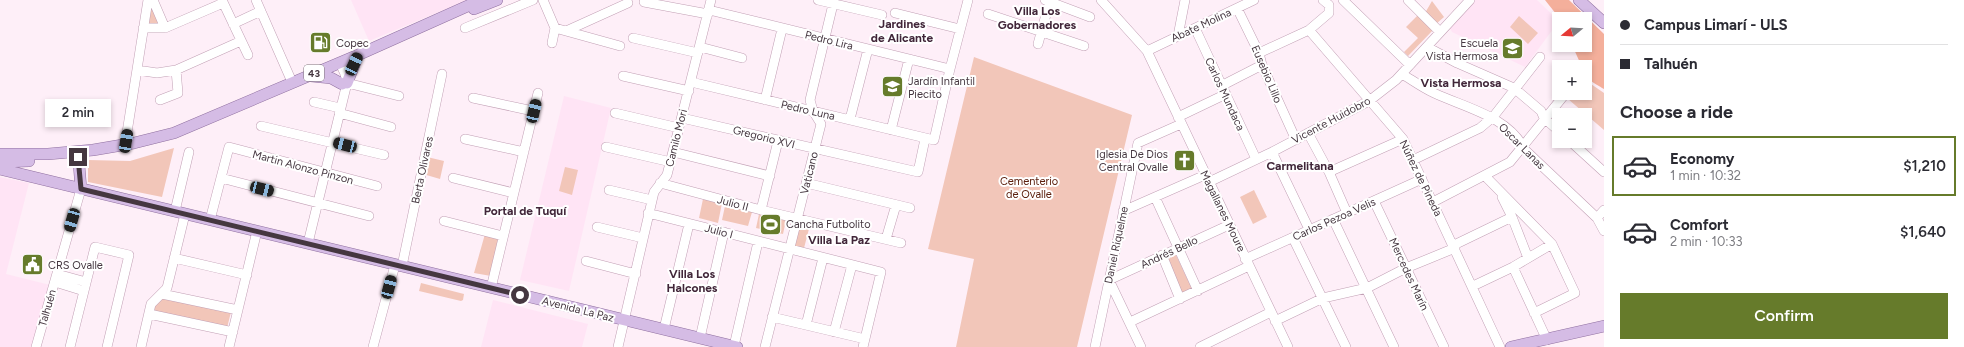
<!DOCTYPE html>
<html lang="en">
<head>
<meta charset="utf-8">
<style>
  body { margin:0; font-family:Figtree,sans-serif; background:#f7f7f7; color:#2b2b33; height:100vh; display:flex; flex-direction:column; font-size:15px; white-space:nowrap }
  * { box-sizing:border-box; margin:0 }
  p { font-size:13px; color:#7c7c81 }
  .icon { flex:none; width:22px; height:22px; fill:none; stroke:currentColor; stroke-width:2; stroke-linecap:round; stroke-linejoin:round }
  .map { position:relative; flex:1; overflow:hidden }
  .side { display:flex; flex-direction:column; background:#fff; width:360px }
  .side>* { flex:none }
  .guide { display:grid; align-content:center; height:88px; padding:0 16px; background:#fff }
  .needle { width:26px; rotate:252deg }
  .controls { position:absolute; left:1552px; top:12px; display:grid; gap:8px }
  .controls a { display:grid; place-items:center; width:40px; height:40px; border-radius:0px; background:#fff; box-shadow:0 2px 6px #0003; font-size:20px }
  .end { position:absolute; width:18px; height:18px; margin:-9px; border:5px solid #453740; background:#fff; box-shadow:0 0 0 2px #fff }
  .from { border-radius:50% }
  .bubble { position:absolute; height:28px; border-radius:0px; background:#fff; box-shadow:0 2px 6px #0003; font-size:13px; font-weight:600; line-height:28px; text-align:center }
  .car { position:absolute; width:12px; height:24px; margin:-12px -6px; border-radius:5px; box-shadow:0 0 3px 1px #0007; background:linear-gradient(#222 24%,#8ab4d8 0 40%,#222 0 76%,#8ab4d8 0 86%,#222 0) }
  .guide b { display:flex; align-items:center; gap:14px; height:38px; font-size:15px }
  .guide b+b { border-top:1px solid #e1e1e2 }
  .guide i { width:10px; height:10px; background:#2b2b33 }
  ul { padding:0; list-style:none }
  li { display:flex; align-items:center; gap:12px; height:60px; margin:0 8px 6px; padding:0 8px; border:2px solid transparent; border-radius:0px }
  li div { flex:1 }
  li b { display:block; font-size:15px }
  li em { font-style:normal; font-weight:600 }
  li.on { border-color:#667b2b }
  li>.icon { width:36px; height:36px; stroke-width:1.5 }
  h2 { padding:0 16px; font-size:18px; line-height:48px }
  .action { display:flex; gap:8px; margin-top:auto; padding:8px 16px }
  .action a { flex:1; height:46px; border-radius:0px; background:#667b2b; color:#fff; font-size:16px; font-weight:600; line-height:46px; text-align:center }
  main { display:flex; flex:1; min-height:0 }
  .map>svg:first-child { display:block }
  .built { fill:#ffe4f5 }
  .green { fill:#f2c6b9 }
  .forest { fill:#f4af9b }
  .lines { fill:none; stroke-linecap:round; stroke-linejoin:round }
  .minor-casing { stroke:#c2a0b5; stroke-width:10 }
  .major-casing { stroke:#9070a0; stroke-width:12 }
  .minor { stroke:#fff; stroke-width:9 }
  .major { stroke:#d5bce5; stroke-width:11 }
  .route { stroke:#453740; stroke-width:5 }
  .labels { text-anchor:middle; stroke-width:4; stroke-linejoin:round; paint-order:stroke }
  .shield { fill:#fff; stroke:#7d7379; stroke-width:1 }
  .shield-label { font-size:10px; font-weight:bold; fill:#453740 }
  .street-label { font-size:11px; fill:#453740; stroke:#fff }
  .poi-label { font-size:11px; fill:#453740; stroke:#fff; text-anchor:start }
  .park-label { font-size:11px; fill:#5c200e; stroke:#fff }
  .neighbourhood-label { font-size:12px; font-weight:bold; fill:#412639; stroke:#fff }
</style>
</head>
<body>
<main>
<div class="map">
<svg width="1604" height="347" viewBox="0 0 1604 347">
  <rect width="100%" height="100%" fill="#feeff8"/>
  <!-- built -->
  <path class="built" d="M351,0h117l-99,41z
    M1474,0h63l22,21 -34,46 -73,-35 -3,-5z
    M564,96l47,12 -42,183 -49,-11z
    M0,177l29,6 -23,91 44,11 -18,62h-32z
    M493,300l95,24 -6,23h-101z"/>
  <!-- green -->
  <path class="green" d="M151,0l10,25 -14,-1z
    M1432,1l12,16 -8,7 -11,-11z
    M1419,14l15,15 -26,27 -4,-4 14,-14 -12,-11z
    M1519,16l19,17 -10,11 -18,-17z
    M974,57l158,58 -55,232h-121l18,-88 -46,-10z
    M1585,82h3l16,11v37l-36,-31 5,-6h12z
    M174,148l-12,49 -74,-15v-22l42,1z
    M427,157l17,4 -4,18 -17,-5z
    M565,167l13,3 -6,25 -13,-4z
    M1254,190l13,27 -14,7 -13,-27z
    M703,199l19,4 -4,20 -19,-5z
    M725,206l27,6 -4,14 -26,-6z
    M759,214l27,6 -3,14 -27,-6z
    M800,223l10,2 -6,23 -10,-2z
    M485,234l14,3 -8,39 -17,-3z
    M1176,255l16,34 -10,4 -14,-34z
    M421,283l43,11 -1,6 -2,1 -42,-10z
    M163,297l68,15 -4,16 -74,-16 2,-9z"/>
  <!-- forest -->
  <path class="forest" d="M1545,0h24l35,34v55c-10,-6 -19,-9 -19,-22h-3l-10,-22h13v-26h-25z"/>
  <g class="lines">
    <defs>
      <path id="minor" d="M153,0l12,28
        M222,0l26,55
        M256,0l36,82
        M543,0l12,28 -3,15
        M818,0l64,15
        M1045,0l45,17
        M1101,0l46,51 141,296
        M1343,0l67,65
        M1408,0l32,32
        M644,2l64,12
        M1237,8l22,45 3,12 34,75
        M709,10l241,59
        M895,13l65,16
        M988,14l96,32
        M233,24l28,-13
        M143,28h22l58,-25
        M465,28l68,-28
        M555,28l65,18
        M1195,28l61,131
        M1309,30l94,109 97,208
        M566,31l62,-28
        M1178,36l7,-36
        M633,38l65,15
        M1038,44l12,-44
        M700,47l42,11
        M1427,47l30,16 57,25 27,23 3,7 15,13
        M1147,51l107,-51
        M1259,53l50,-23 20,-17v-8l-6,-5
        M137,70l20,3 19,-3 65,-29
        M1402,74c10,6 21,14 32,19 32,15 74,23 91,57l72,68 7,13
        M623,76l66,15
        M691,82l243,58 16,-71 18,-69
        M347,83l52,13
        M1221,86l41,-21
        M473,98l60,13
        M160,100l18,-7 -2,-23
        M765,100l17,-71
        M314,102l26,6
        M339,113l52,14
        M615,113l64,15
        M1178,117l48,-23
        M682,118l236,54 7,-33
        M850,119l18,-70
        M261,126l123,29
        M891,130l18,-71
        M1308,133l21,39 18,41
        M465,139l59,13
        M1570,141l34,31
        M125,145l23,-145
        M606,147l65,15
        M673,152l97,24
        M1272,152l37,77
        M1413,160l67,-32 13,-11 47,-60
        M1329,172l74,-33
        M1485,176l67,68 23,49 -41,20
        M221,178l148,38
        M453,178l61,15
        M1209,182l63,-30 97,-51 27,-21 74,-80
        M660,183l101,27 140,33
        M806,183l104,25
        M609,190l43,10
        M1155,197l43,94
        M1502,197l10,20 16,41
        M1374,201l70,146
        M1433,202l77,-40 56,-69
        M761,210l17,-69
        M175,211l14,-59
        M1123,211l82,-36
        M648,213l233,59 -18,75
        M1597,218l7,-8
        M1333,219l61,128
        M210,220l19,-73 148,39
        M444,221l59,15
        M597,227l46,11
        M1293,238l53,109
        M886,239l10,-34
        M308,243l39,-160 -2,-9 -5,-11
        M1454,245l58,-28
        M1162,255l18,44
        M174,258l73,17
        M1245,259l177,-80
        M586,261l50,13
        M402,266l40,-192
        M1513,267l34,73
        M57,274l29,8
        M55,282l29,9
        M1473,286l40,-19 39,-23
        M491,288l47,-195
        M162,294l76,16
        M149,314l84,18
        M772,317l93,22
        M1275,321l48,-23 44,-10 39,-20 49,-20
        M1130,322l119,-56
        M806,325l17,-67
        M664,329l25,-105
        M834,332l18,-67
        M700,338l24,-106
        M734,346l24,-104
        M36,347l45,-158
        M70,347l25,-100 34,8 -22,92
        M141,347l10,-43 16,-16 18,-74
        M229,347l28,-116
        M373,347l22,-82
        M618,347l36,-155 13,-17 44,-175
        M765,347l56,-223 -8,-13 -3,-11 24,-100
        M1095,347l43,-204 43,-19
        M1141,347l-32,-67 120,-55
        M1200,347l71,-35"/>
      <path id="major" d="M1579,0l25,23
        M474,9l23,-9
        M311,76l20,2 11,6
        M347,83l11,-28
        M78,152l3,37
        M0,154h48l45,-4 41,-7 40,-10 184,-78 123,-55
        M0,162l29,-1
        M0,169l737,178
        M1511,347l93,-21"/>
    </defs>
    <!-- minor casing -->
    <use href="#minor" class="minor-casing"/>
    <!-- major casing -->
    <use href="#major" class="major-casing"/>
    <!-- minor -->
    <use href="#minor" class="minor"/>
    <!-- major -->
    <use href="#major" class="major"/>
  </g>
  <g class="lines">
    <!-- route -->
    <path class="route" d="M78,157l3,32 439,106"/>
  </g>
  <!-- icons -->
  <defs>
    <symbol id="fuel-square" viewBox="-11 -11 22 22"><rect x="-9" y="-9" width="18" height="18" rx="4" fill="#667b2b" stroke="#fff"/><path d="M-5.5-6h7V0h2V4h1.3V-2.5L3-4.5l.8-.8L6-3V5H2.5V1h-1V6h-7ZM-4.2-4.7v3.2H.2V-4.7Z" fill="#fff"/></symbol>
    <symbol id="school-square" viewBox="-11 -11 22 22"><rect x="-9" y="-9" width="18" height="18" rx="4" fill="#667b2b" stroke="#fff"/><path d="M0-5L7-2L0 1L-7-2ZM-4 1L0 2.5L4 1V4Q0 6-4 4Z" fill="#fff"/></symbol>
    <symbol id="church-square" viewBox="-11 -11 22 22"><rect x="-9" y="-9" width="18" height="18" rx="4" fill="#667b2b" stroke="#fff"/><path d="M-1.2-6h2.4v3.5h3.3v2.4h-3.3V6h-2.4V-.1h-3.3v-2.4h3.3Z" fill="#fff"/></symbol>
    <symbol id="stadium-square" viewBox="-11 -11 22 22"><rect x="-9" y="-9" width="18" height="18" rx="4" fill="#667b2b" stroke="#fff"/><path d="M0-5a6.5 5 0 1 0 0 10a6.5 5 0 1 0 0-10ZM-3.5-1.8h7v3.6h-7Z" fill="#fff"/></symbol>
    <symbol id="civic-square" viewBox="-11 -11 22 22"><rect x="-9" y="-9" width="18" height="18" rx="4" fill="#667b2b" stroke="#fff"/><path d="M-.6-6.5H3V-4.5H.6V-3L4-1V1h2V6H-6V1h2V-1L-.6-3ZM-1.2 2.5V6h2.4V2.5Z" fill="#fff"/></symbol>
  </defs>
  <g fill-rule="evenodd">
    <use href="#fuel-square" x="308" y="30" width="25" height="25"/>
    <use href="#school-square" x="1500" y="36" width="25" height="25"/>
    <use href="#school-square" x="880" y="74" width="25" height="25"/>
    <use href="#church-square" x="1172" y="148" width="25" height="25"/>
    <use href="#stadium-square" x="758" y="212" width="25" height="25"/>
    <use href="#civic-square" x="20" y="252" width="25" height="25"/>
  </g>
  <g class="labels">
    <!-- shield labels -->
    <rect class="shield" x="304" y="65" width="20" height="16" rx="3"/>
    <g class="shield-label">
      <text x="314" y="77">43</text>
    </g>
    <!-- street labels -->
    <g class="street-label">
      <text transform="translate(1201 25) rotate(-25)" y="4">Abate Molina</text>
      <text transform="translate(829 40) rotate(14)" y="4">Pedro Lira</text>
      <text transform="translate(1267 74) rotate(67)" y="4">Eusebio Lillo</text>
      <text transform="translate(1225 94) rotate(65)" y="4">Carlos Mundaca</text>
      <text transform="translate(808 110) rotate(13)" y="4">Pedro Luna</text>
      <text transform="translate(1331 120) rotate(-28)" y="4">Vicente Huidobro</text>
      <text transform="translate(764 137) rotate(14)" y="4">Gregorio XVI</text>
      <text transform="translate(676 138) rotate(-76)" y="4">Camilo Mori</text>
      <text transform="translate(1522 146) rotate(45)" y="4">Oscar Lanas</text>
      <text transform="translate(303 167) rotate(15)" y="4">Martin Alonzo Pinzon</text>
      <text transform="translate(422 170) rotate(-78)" y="4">Berta Olivares</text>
      <text transform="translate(809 173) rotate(-76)" y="4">Vaticano</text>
      <text transform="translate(1421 178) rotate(64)" y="4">Núñez de Pineda</text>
      <text transform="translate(733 203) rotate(15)" y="4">Julio II</text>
      <text transform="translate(1223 211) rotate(64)" y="4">Magallanes Moure</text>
      <text transform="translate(1334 219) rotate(-24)" y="4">Carlos Pezoa Velis</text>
      <text transform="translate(719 231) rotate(15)" y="4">Julio I</text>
      <text transform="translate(1116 245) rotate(-78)" y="4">Daniel Riquelme</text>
      <text transform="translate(1169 252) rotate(-25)" y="4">Andrés Bello</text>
      <text transform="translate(1409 274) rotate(65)" y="4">Mercedes Marín</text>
      <text transform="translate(47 308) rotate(-74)" y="4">Talhuén</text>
      <text transform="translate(578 309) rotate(14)" y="4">Avenida La Paz</text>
    </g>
    <!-- poi labels -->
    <g class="poi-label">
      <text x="336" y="47">Copec</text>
      <text x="1498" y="47" text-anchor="end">Escuela<tspan x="1498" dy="13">Vista Hermosa</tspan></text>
      <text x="908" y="85">Jardín Infantil<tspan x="908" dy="13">Piecito</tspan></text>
      <text x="1168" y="158" text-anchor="end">Iglesia De Dios<tspan x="1168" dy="13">Central Ovalle</tspan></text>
      <text x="786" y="228">Cancha Futbolito</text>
      <text x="48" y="269">CRS Ovalle</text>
    </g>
    <!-- park labels -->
    <g class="park-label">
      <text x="1029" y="185">Cementerio<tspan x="1029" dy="13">de Ovalle</tspan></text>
    </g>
    <!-- neighbourhood labels -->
    <g class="neighbourhood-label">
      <text x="1037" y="15">Villa Los<tspan x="1037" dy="14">Gobernadores</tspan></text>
      <text x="902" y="28">Jardines<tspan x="902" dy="14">de Alicante</tspan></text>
      <text x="1461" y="87">Vista Hermosa</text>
      <text x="1300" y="170">Carmelitana</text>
      <text x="525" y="215">Portal de Tuquí</text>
      <text x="839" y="244">Villa La Paz</text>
      <text x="692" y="278">Villa Los<tspan x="692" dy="14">Halcones</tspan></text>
    </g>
  </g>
</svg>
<div class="controls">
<a><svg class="needle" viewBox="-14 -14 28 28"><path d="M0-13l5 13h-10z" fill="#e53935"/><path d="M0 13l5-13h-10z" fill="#7c7c81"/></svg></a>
<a>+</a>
<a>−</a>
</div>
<i class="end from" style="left:520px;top:295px"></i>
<i class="end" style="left:78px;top:157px"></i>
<div class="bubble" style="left:45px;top:99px;width:66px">2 min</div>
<i class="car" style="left:354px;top:64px;rotate:25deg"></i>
<i class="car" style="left:534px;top:111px;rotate:13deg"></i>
<i class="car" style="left:126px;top:141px;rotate:9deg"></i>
<i class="car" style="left:345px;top:145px;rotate:285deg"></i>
<i class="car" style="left:262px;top:189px;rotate:104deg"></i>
<i class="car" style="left:72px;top:220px;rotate:196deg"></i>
<i class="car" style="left:389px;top:287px;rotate:15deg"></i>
</div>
<section class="side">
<div class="guide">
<b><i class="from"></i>Campus Limarí - ULS</b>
<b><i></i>Talhuén</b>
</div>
<h2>Choose a ride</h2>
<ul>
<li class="on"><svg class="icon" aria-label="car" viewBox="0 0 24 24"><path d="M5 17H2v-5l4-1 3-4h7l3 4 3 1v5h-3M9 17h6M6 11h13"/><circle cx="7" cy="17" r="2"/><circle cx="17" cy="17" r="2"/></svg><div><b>Economy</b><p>1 min · 10:32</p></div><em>$1,210</em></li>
<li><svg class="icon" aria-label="car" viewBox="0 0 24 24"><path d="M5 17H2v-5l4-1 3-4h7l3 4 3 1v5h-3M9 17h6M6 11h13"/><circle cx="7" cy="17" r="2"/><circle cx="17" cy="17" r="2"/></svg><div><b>Comfort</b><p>2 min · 10:33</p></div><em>$1,640</em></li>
</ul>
<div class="action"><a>Confirm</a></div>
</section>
</main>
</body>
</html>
